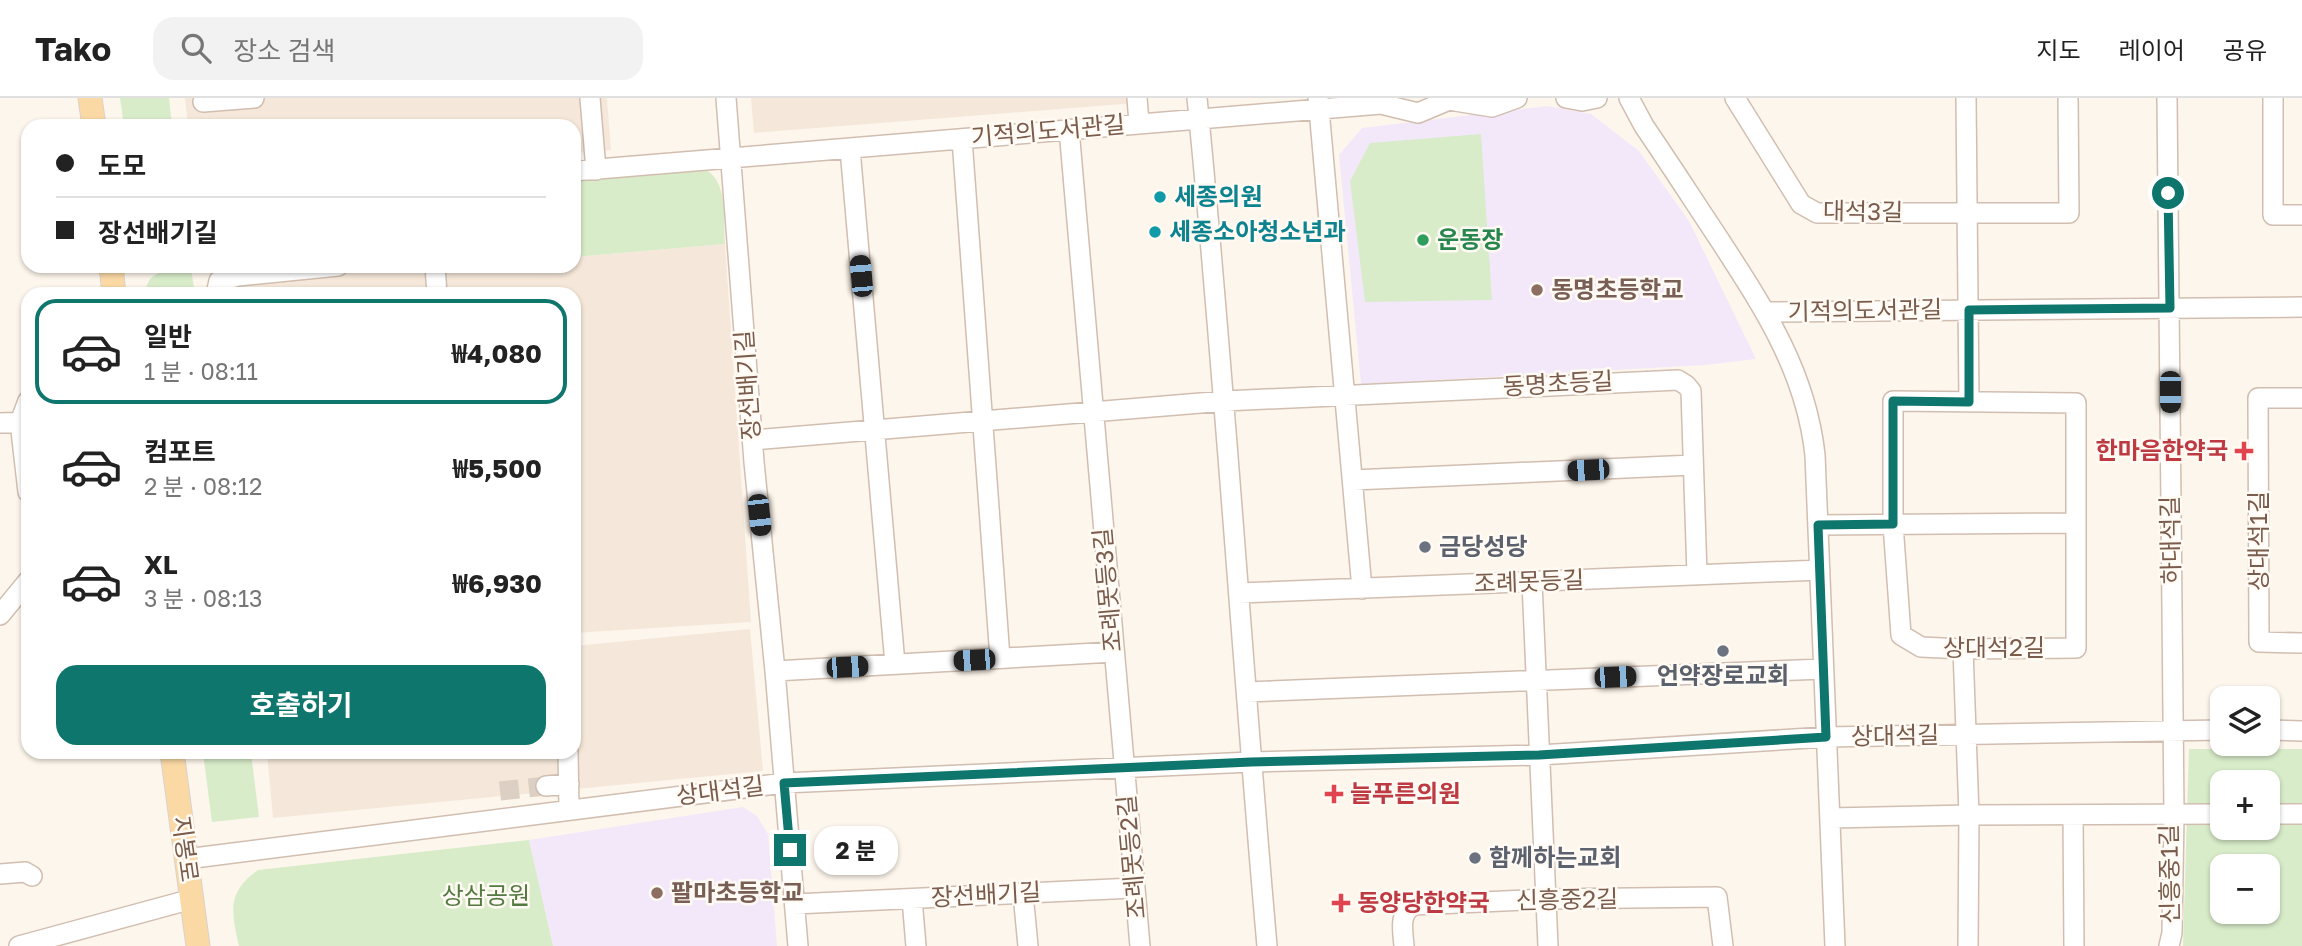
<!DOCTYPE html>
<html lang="ko">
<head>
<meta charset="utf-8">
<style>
  body { margin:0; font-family:"Golos Text","Noto Sans KR",sans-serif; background:#f2f2f2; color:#222; height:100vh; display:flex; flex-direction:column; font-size:26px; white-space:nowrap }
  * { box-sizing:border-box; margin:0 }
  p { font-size:23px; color:#767676 }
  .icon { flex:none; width:38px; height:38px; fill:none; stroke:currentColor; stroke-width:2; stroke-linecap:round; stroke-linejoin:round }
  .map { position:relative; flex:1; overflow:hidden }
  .panel { position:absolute; left:21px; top:189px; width:560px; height:472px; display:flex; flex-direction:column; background:#fff; border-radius:21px; box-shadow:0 2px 5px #0004 }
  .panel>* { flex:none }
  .top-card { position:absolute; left:21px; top:21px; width:560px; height:154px; border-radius:21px; box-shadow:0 2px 5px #0004; display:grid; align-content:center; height:154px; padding:0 35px; background:#fff }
  .buttons { position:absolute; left:2210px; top:588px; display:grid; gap:14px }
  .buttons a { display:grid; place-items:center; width:70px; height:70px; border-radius:14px; background:#fff; box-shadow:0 2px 5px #0004; font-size:35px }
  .end { position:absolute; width:32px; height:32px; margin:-16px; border:9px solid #0f766e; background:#fff; box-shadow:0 0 0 4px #fff }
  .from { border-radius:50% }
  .bubble { position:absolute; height:49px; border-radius:21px; background:#fff; box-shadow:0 2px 5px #0004; font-size:23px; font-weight:700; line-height:49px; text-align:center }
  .car { position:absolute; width:21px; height:42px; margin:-21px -10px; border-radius:9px; box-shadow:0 0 5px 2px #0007; background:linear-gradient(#222 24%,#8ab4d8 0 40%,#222 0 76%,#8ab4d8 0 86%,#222 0) }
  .top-card b { display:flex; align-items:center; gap:24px; height:66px; font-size:26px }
  .top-card b+b { border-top:2px solid #e0e0e0 }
  .top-card i { width:18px; height:18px; background:#222 }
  ul { padding:12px 0 0; list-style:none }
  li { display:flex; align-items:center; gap:21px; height:105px; margin:0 14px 10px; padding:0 21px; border:4px solid transparent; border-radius:21px }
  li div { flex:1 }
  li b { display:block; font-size:26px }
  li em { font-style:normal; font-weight:700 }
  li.active { border-color:#0f766e }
  li>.icon { width:63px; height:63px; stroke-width:1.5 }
  .cta { display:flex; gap:14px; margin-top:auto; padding:14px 35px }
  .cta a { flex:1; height:80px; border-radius:21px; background:#0f766e; color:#fff; font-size:28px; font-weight:700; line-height:80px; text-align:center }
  header { display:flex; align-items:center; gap:42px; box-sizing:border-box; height:98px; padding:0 35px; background:#fff; border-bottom:2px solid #e0e0e0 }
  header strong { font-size:33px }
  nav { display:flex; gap:38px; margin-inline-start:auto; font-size:24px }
  .search { width:490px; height:63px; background:#f2f2f2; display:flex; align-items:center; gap:18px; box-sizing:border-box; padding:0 24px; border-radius:21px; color:#767676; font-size:26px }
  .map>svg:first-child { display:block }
  .residential { fill:#f5e8da }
  .education { fill:#f3e8fa }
  .green { fill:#d8ecc9; fill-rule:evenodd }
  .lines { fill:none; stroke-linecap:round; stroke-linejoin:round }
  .minor-tunnel { stroke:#dcd0c4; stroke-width:19; stroke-dasharray:19 10; stroke-linecap:butt }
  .minor-casing { stroke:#d1beb0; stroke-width:22 }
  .major-casing { stroke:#dad1cd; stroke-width:25 }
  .minor { stroke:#fff; stroke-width:19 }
  .major { stroke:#fbd9a5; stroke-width:23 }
  .route { stroke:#0f766e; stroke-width:9 }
  .culture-dot { fill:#0f9aa8; stroke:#fffaf3; stroke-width:2.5 }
  .leisure-dot { fill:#2e9e5b; stroke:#fffaf3; stroke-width:2.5 }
  .education-dot { fill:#8d6e63; stroke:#fffaf3; stroke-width:2.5 }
  .health-dot { fill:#e0444e; stroke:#fffaf3; stroke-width:2.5 }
  .worship-dot { fill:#6b7280; stroke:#fffaf3; stroke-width:2.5 }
  .labels { text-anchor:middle; stroke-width:5; stroke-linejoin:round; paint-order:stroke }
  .street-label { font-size:24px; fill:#7a5c4d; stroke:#fffaf3 }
  .culture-label { font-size:24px; font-weight:bold; fill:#0d838f; stroke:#fffaf3; text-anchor:start }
  .leisure-label { font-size:24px; font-weight:bold; fill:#27864d; stroke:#fffaf3; text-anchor:start }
  .education-label { font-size:24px; font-weight:bold; fill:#785e54; stroke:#fffaf3; text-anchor:start }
  .health-label { font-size:24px; font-weight:bold; fill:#be3a42; stroke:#fffaf3; text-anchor:start }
  .worship-label { font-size:24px; font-weight:bold; fill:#5b616d; stroke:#fffaf3; text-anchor:start }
  .park-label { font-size:24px; fill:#537a41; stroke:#fffaf3 }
</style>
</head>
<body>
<header>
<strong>Tako</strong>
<div class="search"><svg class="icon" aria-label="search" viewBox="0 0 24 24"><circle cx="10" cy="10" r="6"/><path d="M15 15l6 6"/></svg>장소 검색</div>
<nav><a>지도</a><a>레이어</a><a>공유</a></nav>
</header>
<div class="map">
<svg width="2302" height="848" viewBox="0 0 2302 848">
  <rect width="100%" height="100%" fill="#fdf6ec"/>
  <!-- residential -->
  <path class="residential" d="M185,0h422l4,52 -37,3v-27h-386z
    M751,0h397v4l-394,31z
    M725,146l26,378 -177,11v-339h-365l62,-28h178l1,2 124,-2v-9z
    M750,531l13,142 -490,47 -6,-65 307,-1v-106z"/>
  <!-- education -->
  <path class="education" d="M1547,8l44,8 48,37 50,70 67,138 -51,6 -344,19 -22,-229 23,-27z
    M743,709l14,9 11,18 9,112h-224l-24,-106z"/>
  <!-- green -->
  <path class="green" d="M120,0h49l3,28h-48z
    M1481,36l11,166 -127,2 -15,-121 20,-38z
    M703,71c26,9 20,52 22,75l-151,13v-77z
    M191,171l4,25h-50c2,-26 26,-24 46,-25z
    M2189,651h113v197h-119zM2222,684h46v46h-46zM2222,768h46v46h-46z
    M203,655h48l8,64 -47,5z
    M529,742l24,106h-314c-8,-35 -12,-54 19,-76z"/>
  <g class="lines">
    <!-- minor-tunnel -->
    <path class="minor-tunnel" d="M500,693l46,-5"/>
    <defs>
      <path id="minor" d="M590,0l6,72
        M726,0l28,364 21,209 23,275
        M1137,0l2,25
        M1197,0c28,282 45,565 70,848
        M1318,0l44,491
        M1566,0l16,3 15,-3
        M1629,0l15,28c26,38 51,77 77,116 44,68 85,130 94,213l20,491
        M1735,0l66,106 16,9h252l-1,-115
        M1966,0l3,304
        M2167,0l7,716 -2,119 -3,13
        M2273,0v117h29
        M203,4l51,-4
        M1069,31l71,817
        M962,41l38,519
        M850,51l45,515
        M574,73l807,-67 37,9 31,-13 43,7 25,-9
        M435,168l2,28
        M216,196l3,-13 19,-5 100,-10
        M1767,214l535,-5
        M2302,300h-44l1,244 43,1
        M28,303l-8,21 8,70
        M1893,303l183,2v245l-113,1 -42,-2 -20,-12 -8,-111z
        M0,325l28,-1
        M752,342l473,-39 453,-21 8,5 5,6 6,184
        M1353,382l340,-15
        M1818,427l258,-2
        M1532,484l16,364
        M1239,495l581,-23
        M0,517l28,-34
        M1963,551l6,166 -1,131
        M775,573l339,-19
        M1247,594l576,-23
        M2268,632l34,1
        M568,654l1,58
        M546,688l23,-2
        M2268,716h34
        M2073,717l1,131
        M1831,720l138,-3 253,-1
        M186,761l598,-76 467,-21 289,-7 286,-18 396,-7
        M0,776l25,-2 7,4
        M1023,796l5,52
        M912,801l4,47
        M795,806l339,-16
        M19,848l173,-47
        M1404,848c-1,-15 -6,-33 10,-41l132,-6 171,-2 6,49"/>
      <path id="major" d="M90,0l4,28
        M111,168l3,28
        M172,654l26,194"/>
    </defs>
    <!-- minor casing -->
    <use href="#minor" class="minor-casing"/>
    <!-- major casing -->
    <use href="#major" class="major-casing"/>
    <!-- minor -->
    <use href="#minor" class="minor"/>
    <!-- major -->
    <use href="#major" class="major"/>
  </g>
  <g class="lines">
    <!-- route -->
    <path class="route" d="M790,752l-6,-67 467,-21 288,-7 287,-18 -8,-212 75,-1v-123l76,1v-92l201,-2 -2,-115"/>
  </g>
  <!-- markers -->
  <g class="culture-dot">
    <circle cx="1160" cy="99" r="7"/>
    <circle cx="1155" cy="134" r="7"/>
  </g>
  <circle class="leisure-dot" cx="1423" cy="142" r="7"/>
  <g class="education-dot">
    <circle cx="1537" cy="192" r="7"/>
    <circle cx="657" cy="795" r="7"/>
  </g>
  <g class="health-dot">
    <path d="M2240.5 342.5h7v7h7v7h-7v7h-7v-7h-7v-7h7z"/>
    <path d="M1330.5 685.5h7v7h7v7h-7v7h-7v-7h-7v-7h7z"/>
    <path d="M1337.5 794.5h7v7h7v7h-7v7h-7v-7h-7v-7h7z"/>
  </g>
  <g class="worship-dot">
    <circle cx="1425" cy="449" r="7"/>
    <circle cx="1723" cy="553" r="7"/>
    <circle cx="1475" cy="760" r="7"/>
  </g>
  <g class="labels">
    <!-- street labels -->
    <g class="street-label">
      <text transform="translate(1048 33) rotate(-5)" y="8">기적의도서관길</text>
      <text transform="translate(1863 114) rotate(1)" y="8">대석3길</text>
      <text transform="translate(1865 213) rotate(-1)" y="8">기적의도서관길</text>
      <text transform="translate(1558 286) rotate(-3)" y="8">동명초등길</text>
      <text transform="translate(748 287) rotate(-94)" y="8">장선배기길</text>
      <text transform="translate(2171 442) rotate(-91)" y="8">하대석길</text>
      <text transform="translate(2259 443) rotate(-90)" y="8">상대석1길</text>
      <text transform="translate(1529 484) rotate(-2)" y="8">조례못등길</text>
      <text transform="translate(1108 492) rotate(-95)" y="8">조례못등3길</text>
      <text x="1994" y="558">상대석2길</text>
      <text transform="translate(1895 638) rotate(-1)" y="8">상대석길</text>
      <text transform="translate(720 693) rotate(-7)" y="8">상대석길</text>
      <text transform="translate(185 751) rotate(82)" y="8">지봉로</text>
      <text transform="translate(1132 759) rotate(-95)" y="8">조례못등2길</text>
      <text transform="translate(2170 776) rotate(-91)" y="8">신흥중1길</text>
      <text transform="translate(986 797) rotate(-3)" y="8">장선배기길</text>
      <text transform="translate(1567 802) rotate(-1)" y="8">신흥중2길</text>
    </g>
    <!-- culture labels -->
    <g class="culture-label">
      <text x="1174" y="107">세종의원</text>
      <text x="1169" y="142">세종소아청소년과</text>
    </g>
    <!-- leisure labels -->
    <g class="leisure-label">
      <text x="1437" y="150">운동장</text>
    </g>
    <!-- education labels -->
    <g class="education-label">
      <text x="1551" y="200">동명초등학교</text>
      <text x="671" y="803">팔마초등학교</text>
    </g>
    <!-- health labels -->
    <g class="health-label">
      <text x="2228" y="361" text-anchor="end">한마음한약국</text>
      <text x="1350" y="704">늘푸른의원</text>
      <text x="1357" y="813">동양당한약국</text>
    </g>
    <!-- worship labels -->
    <g class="worship-label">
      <text x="1439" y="457">금당성당</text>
      <text x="1723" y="586" text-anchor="middle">언약장로교회</text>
      <text x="1489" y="768">함께하는교회</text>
    </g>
    <!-- park labels -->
    <g class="park-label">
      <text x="486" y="806">상삼공원</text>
    </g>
  </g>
</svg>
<div class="buttons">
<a><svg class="icon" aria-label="layers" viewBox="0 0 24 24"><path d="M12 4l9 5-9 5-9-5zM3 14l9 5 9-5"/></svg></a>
<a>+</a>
<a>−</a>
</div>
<i class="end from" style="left:2168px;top:95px"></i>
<i class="end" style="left:790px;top:752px"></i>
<div class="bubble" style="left:814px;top:728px;width:84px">2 분</div>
<i class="car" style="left:861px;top:178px;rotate:355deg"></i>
<i class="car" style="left:2170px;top:294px;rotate:180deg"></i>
<i class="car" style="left:1588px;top:372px;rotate:267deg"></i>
<i class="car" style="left:759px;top:417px;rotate:174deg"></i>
<i class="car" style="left:974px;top:562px;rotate:267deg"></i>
<i class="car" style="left:847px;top:569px;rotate:87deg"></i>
<i class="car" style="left:1615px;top:579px;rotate:88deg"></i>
<div class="top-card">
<b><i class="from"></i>도모</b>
<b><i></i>장선배기길</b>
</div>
<section class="panel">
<ul>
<li class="active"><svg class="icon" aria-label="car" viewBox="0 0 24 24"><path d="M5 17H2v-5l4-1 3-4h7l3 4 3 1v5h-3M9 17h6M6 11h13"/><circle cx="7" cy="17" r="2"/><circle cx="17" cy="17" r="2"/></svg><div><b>일반</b><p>1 분 · 08:11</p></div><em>₩4,080</em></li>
<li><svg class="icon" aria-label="car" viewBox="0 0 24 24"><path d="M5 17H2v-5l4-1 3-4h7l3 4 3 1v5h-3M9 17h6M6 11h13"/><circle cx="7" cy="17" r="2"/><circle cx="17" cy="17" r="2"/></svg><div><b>컴포트</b><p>2 분 · 08:12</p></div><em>₩5,500</em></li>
<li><svg class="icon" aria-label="car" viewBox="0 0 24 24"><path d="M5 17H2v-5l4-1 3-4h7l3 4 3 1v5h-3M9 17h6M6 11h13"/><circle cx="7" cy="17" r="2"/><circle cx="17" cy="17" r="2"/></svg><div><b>XL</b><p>3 분 · 08:13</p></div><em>₩6,930</em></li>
</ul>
<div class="cta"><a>호출하기</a></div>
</section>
</div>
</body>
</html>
